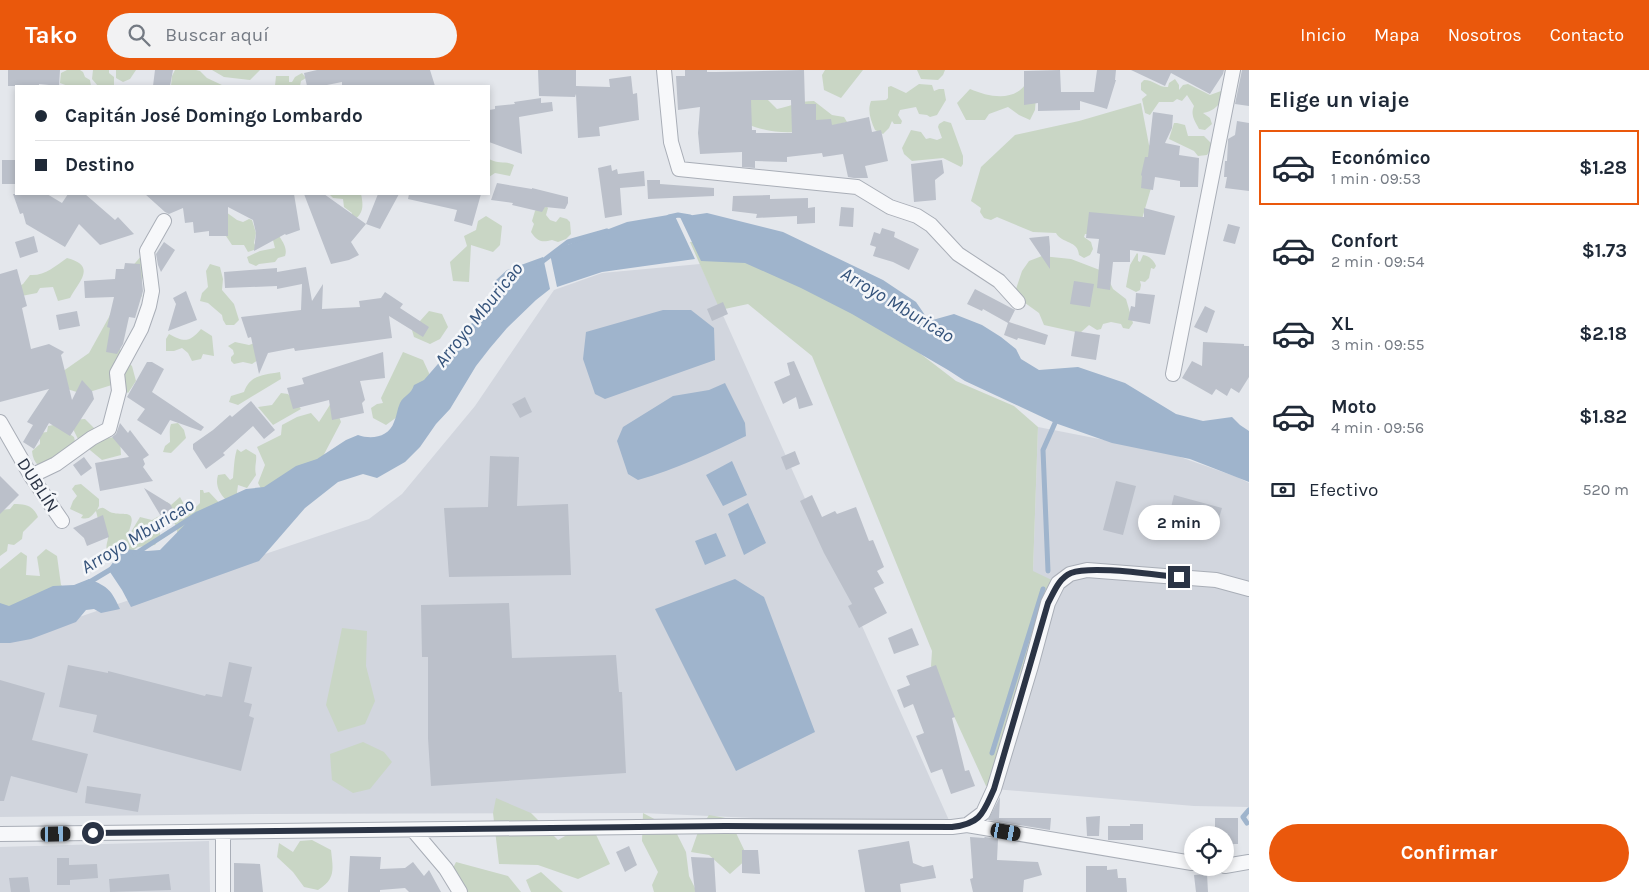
<!DOCTYPE html>
<html lang="es">
<head>
<meta charset="utf-8">
<style>
  body { margin:0; font-family:Karla,sans-serif; background:#f2f2f3; color:#1f2937; height:100vh; display:flex; flex-direction:column; font-size:19px; white-space:nowrap }
  * { box-sizing:border-box; margin:0 }
  p { font-size:16px; color:#747a83 }
  .icon { flex:none; width:28px; height:28px; fill:none; stroke:currentColor; stroke-width:2; stroke-linecap:round; stroke-linejoin:round }
  .map { position:relative; flex:1; overflow:hidden }
  .side { display:flex; flex-direction:column; background:#fff; width:400px }
  .side>* { flex:none }
  .hud { position:absolute; left:15px; top:15px; width:475px; height:110px; border-radius:0px; box-shadow:0 2px 8px #0003; display:grid; align-content:center; height:110px; padding:0 20px; background:#fff }
  .fabs { position:absolute; left:1184px; top:756px; display:grid; gap:10px }
  .fabs a { display:grid; place-items:center; width:50px; height:50px; border-radius:50%; background:#fff; box-shadow:0 2px 8px #0003; font-size:25px }
  .end { position:absolute; width:22px; height:22px; margin:-11px; border:6px solid #2b3445; background:#fff; box-shadow:0 0 0 2px #fff }
  .from { border-radius:50% }
  .bubble { position:absolute; height:35px; border-radius:18px; background:#fff; box-shadow:0 2px 8px #0003; font-size:16px; font-weight:700; line-height:35px; text-align:center }
  .car { position:absolute; width:15px; height:30px; margin:-15px -8px; border-radius:6px; box-shadow:0 0 4px 1px #0007; background:linear-gradient(#222 24%,#8ab4d8 0 40%,#222 0 76%,#8ab4d8 0 86%,#222 0) }
  .hud b { display:flex; align-items:center; gap:18px; height:48px; font-size:19px }
  .hud b+b { border-top:1px solid #e0e1e3 }
  .hud i { width:12px; height:12px; background:#1f2937 }
  ul { padding:0; list-style:none }
  li { display:flex; align-items:center; gap:15px; height:75px; margin:0 10px 8px; padding:0 10px; border:2px solid transparent; border-radius:0px }
  li div { flex:1 }
  li b { display:block; font-size:19px }
  li em { font-style:normal; font-weight:700 }
  li.on { border-color:#ea580c }
  li>.icon { width:45px; height:45px; stroke-width:1.5 }
  h2 { padding:0 20px; font-size:22px; line-height:60px }
  .pay { display:flex; align-items:center; gap:12px; height:55px; padding:0 20px; font-size:19px }
  .pay p { margin-inline-start:auto }
  .action { display:flex; gap:10px; margin-top:auto; padding:10px 20px }
  .action a { flex:1; height:58px; border-radius:30px; background:#ea580c; color:#fff; font-size:20px; font-weight:700; line-height:58px; text-align:center }
  header { display:flex; align-items:center; gap:30px; box-sizing:border-box; height:70px; padding:0 25px; background:#ea580c; color:#fff }
  header strong { font-size:24px }
  nav { display:flex; gap:28px; margin-inline-start:auto; font-size:18px }
  .search { width:350px; height:45px; background:#f2f2f3; display:flex; align-items:center; gap:12px; box-sizing:border-box; padding:0 18px; border-radius:28px; color:#747a83; font-size:19px }
  main { display:flex; flex:1; min-height:0 }
  .map>svg:first-child { display:block }
  .built { fill:#d2d6de }
  .green { fill:#c9d6c5 }
  .water { fill:#9fb4cc }
  .lines { fill:none; stroke-linecap:round; stroke-linejoin:round }
  .stream { stroke:#9fb4cc; stroke-width:5 }
  .building { fill:#bbc0ca; fill-rule:evenodd }
  .street-casing { stroke:#a9aeb7; stroke-width:16 }
  .street { stroke:#f7f8fa; stroke-width:14 }
  .route { stroke:#2b3445; stroke-width:6 }
  .labels { text-anchor:middle; stroke-width:5; stroke-linejoin:round; paint-order:stroke }
  .street-label { font-size:18px; fill:#2b3445; stroke:#f4f6f9 }
  .water-label { font-size:19px; font-style:italic; fill:#34527a; stroke:#f4f6f9 }
</style>
</head>
<body>
<header>
<strong>Tako</strong>
<div class="search"><svg class="icon" aria-label="search" viewBox="0 0 24 24"><circle cx="10" cy="10" r="6"/><path d="M15 15l6 6"/></svg>Buscar aquí</div>
<nav><a>Inicio</a><a>Mapa</a><a>Nosotros</a><a>Contacto</a></nav>
</header>
<main>
<div class="map">
<svg width="1249" height="822" viewBox="0 0 1249 822">
  <rect width="100%" height="100%" fill="#e4e7ec"/>
  <!-- built -->
  <path class="built" d="M700,194l252,563 -309,-14 -387,1 -256,3v-174l8,-2 361,-122 33,-25 73,-88 79,-116 48,-17z
    M1038,357l128,25 71,25 12,6v324l-55,-1 -200,-17 39,-218z
    M209,771l1,51h-210v-45z"/>
  <!-- green -->
  <path class="green" d="M67,0h13l3,2 2,5 5,3 1,6h-23l-8,-3 1,-10z
    M93,0h16v3l5,4v9h-16l-6,-7z
    M116,0h20l-6,9 -7,3 -7,-4z
    M175,0h21l4,1 7,7 17,8h-53l1,-10z
    M212,0h48l-10,10 -26,-3z
    M825,0h38l-22,28 -17,-8 -2,-15z
    M917,0h28l-2,5 -5,5 -17,-1z
    M1058,0l21,51 62,-18 8,42 3,2 2,31 -17,58 -52,-2 -1,3 7,5 2,7 -3,6 -6,3 -5,-3c-1,-15 -17,-11 -23,-22l-23,-1 -36,-15 -6,3 -7,-2 -4,-6 1,-4 -10,-7 10,-34 34,-32 64,-14z
    M302,3l4,5 -5,3 -1,5h-25l1,-10h13v6h3l3,-5z
    M1175,9l4,6v5l4,-5 5,-1 22,11 11,-4 1,9c-6,8 -9,11 -19,13l7,5 2,6 -7,6 -6,-1c-4,-8 -9,-14 -5,-23l-7,-11 -5,6 -5,-2 -4,3h-14l-9,13 -5,-2 -3,-14 5,-4 -6,-5v-7l3,-3c10,0 15,8 24,7l1,-4z
    M1028,10l9,3 -2,27 -5,10 -11,-5 -11,-8 -19,7 -4,6h-19l-9,-17 13,-14c21,9 47,13 58,-9z
    M731,12l28,9 18,18c15,-3 21,-8 37,-8l18,14 12,2 3,5c-36,9 -64,17 -100,2z
    M919,14l13,1 2,6 5,-2h5l2,11 -9,15 -7,2 -3,-2 -8,-1 -3,-7 -16,3 -2,5 4,6 -1,3h-7l-2,-3 -3,7 -6,6 -8,-4c-4,-9 -8,-19 -4,-29l15,-1 2,-2v-11l3,-1 15,7z
    M944,51l7,2 12,33v8l-2,3 -18,-9 -31,3 -8,-7 -2,-6 9,-18 10,2 5,7 4,-1 7,2 5,-2 -4,-11 1,-3z
    M1174,53h3l8,2 3,11h16l7,7v6l-4,6 -9,1 -4,-5 -25,-12z
    M489,89c11,6 15,1 25,6l-4,11 -15,-3 -6,4z
    M329,124h32c3,13 2,21 -10,28l-1,-5 2,-4 -8,-6 -1,-8 -10,-1z
    M542,131l6,7 -2,7 4,5 6,2 4,-5 7,2 3,3 1,12 -5,5 -8,3 -6,-2c-11,3 -15,1 -21,-8l3,-8 -2,-3 3,-10z
    M226,142l11,8 6,2 6,-3 3,1 4,13 -2,10 3,6 -9,3 -4,-7h-12l-6,-9z
    M486,146l16,10 -2,19 -7,7 -22,-7 -2,37 -16,-1 -3,-19 17,-16 -3,-10 12,-6 2,-9z
    M278,164c4,7 10,14 7,22l-7,2 -3,4 -16,2 -3,2 -7,-3 -2,-6 13,-6 15,-3 -3,-12z
    M690,172h24l178,90 64,49 58,25 24,21 -5,144 25,12 -64,206 -8,-3 -55,-120 1,-15 -120,-295 -64,-52 -28,6z
    M1137,183l1,1v7l2,1 3,-7c6,1 11,5 13,11l-2,3 -3,-1 -2,10 -4,4 -5,-1 1,4 -1,5 -4,2 -10,-5 4,-22z
    M142,185l6,10 -6,14v17l-18,23 -6,20 4,18 10,9 4,15 -8,12 -13,-9 -32,10 -19,-6 -5,-14 30,-21 20,-36 21,-48z
    M1042,186l29,3 34,13 8,17 13,10 7,24 -4,6 -6,-1 -2,-4 -10,-2 -8,2 -2,5 -4,1 -8,-5 -9,8 -36,-8 -5,-12 -25,-18 8,-24 7,-10z
    M67,188c31,8 11,24 3,40l-12,3 -5,-14 -13,1 -3,5 -26,5 7,-11 5,-3 7,-9c15,1 25,-9 37,-17z
    M210,194l10,3 3,12 -1,11 12,14 5,16 -5,5h-8l-3,-5 -1,-5 -14,-12 -8,-2 2,-8 6,-6 -2,-16z
    M429,241l13,3 6,13 -8,12 -10,5 -16,-7 -2,-7z
    M201,259l11,7 2,20 -11,-2 -2,5 -9,2 -4,-8 -6,-5 -8,3h-8v-12l3,-5c15,8 20,9 32,-5z
    M235,272l14,3 6,-2 3,17 -6,4 -9,-2 -9,2 -3,-3v-4l3,-3 -1,-4 -5,-4z
    M403,282l20,8 6,13 1,13 -15,18 -29,21 -13,-7 -2,-10 6,-4 6,-1 -2,-5z
    M280,302l1,7 -43,26 -9,-3 2,-6 13,-4c6,-17 19,-17 36,-20z
    M281,323l7,1 13,15 -28,16 -15,-18 14,-2z
    M333,330l8,22 -21,40 -55,34 -7,-13 7,-18 -8,-18 24,-12 1,-10 15,-8 14,-4 8,9z
    M85,349l19,19 14,-1 2,3 1,15 -19,5 -23,-19 -9,-18 1,-3z
    M178,353l6,7 2,8 -15,15 -8,-1 2,-6 5,-4c0,-7 -1,-13 1,-18z
    M59,354l5,6 10,7 4,18c-11,17 -44,23 -46,-4l8,-7v-11l7,-1 1,-6z
    M237,379l4,3 5,-3 10,6c1,7 -2,12 0,20l-9,13 -9,-3 -1,7 1,4 -12,4c-7,-7 -11,-15 -8,-25l7,-1 5,6 3,-2c1,-9 1,-20 4,-29z
    M81,414l18,15v7l-2,4c7,-5 7,-1 13,2 13,5 28,-5 19,19l2,1 9,-15 12,3 9,-5h6l1,10 -8,5v7l-5,8 -17,2 -16,11 -14,-1c-6,-18 8,-18 -8,-30l-4,-16c-5,5 -6,9 -15,7l2,-3 -13,-6 3,-8 4,-5 -5,-7 3,-4z
    M200,420h3l1,3 5,-1 16,17 -47,26 -3,-11 -10,-18 2,-4 4,3 9,-8 6,11 6,3 8,-8z
    M14,434c11,0 19,1 24,13l-15,15 -1,7 -8,6 -6,-1 -1,7 -7,5v-46l10,-1z
    M46,479l11,7 4,29 12,11 -73,17v-44l21,-17 6,4 -1,19 14,1 -3,-19z
    M342,558l25,3 -1,35 9,35 -10,23 -27,8 -12,-27z
    M363,672l21,10 8,10 -22,27 -17,4 -21,-13 -2,-26z
    M496,728l35,15 27,27 32,-18 20,42 -32,15 -40,-14 -39,-1 -6,-51z
    M643,743l32,17 11,22 3,24 8,16h-43l-2,-7 6,-13 -16,-31z
    M709,745l22,4 6,16 11,23 -18,16 -21,-19 -18,-3 7,-20z
    M312,770l19,10c2,19 5,29 -13,40l-14,-3 -11,-15 -16,-15 2,-14 14,9 7,-11z
    M456,792l52,14 13,16h-70l-5,-10z
    M541,802l22,20h-32l-5,-12z"/>
  <!-- water -->
  <path class="water" d="M707,143l76,19 100,48 33,22 13,19 25,-7 28,11 19,12 15,12 5,10 18,11 39,-3 47,16 51,31 27,7 29,-4 8,8 9,6v51l-59,-23 -78,-16 -57,-20 -90,-42 -17,-11 -96,-56 -51,-26 -56,-25 -44,-2 -21,-44z
    M674,144l21,45 -93,13 -45,15 -7,-33 17,-9 60,-23z
    M543,187l7,32 -14,11 -29,28 -17,20 -14,18 -26,43 -14,15 -16,23 -15,15 -28,16 -14,-4 -25,8 -33,26 -46,53 -128,46 -9,-17 -14,-21c6,-7 9,-14 16,-20l23,2 13,-1 38,-39 48,-22 18,-2 32,-21 21,-7 29,-19 12,-5c14,5 31,2 36,-13 3,-6 3,-13 6,-19 4,-8 11,-8 14,-18l10,-5 20,-23 18,-29 19,-9 4,-15 8,-15 2,-8 12,-11z
    M663,240h28l23,18 1,32 -110,39 -10,-5 -12,-35 3,-27z
    M725,313l20,40 1,13c-35,17 -70,33 -108,44l-10,-6 -11,-33 6,-14 50,-31 36,-6z
    M732,391l15,34 -24,11 -17,-31z
    M748,433l18,40 -22,12 -16,-41z
    M716,463l10,23 -21,9 -10,-24z
    M89,509c20,8 22,11 31,30l-19,4 -7,-4 -8,1 -10,12 -21,8 -24,9 -21,4h-10v-40l9,3 44,-20 21,-1z
    M735,509l29,18 51,135 -79,39 -81,-162z"/>
  <g class="lines">
    <!-- stream -->
    <path class="stream" d="M669,147l9,-2 12,2
      M539,194l29,-22 39,-11
      M135,484l62,-40
      M1048,501l-5,-121 12,-27
      M88,513l25,-15
      M992,683l51,-164
      M1247,753l-4,-6 6,-7"/>
  </g>
  <!-- building -->
  <path class="building" d="M8,0h52l-1,16 -20,-2v2h-31z
    M155,0h18l-3,16h-17z
    M317,0h113l5,16h-93v-4l-20,4h-15l-3,-13z
    M538,0h38v16l34,1 -1,-8 22,-3 2,18 4,-1 2,27 -40,7 1,9 -22,2 -2,-44 -1,3 -36,-1z
    M685,0h22v2h9l88,-2 1,34h11v16l15,-1 1,6 37,-8 3,15 9,-2 7,31 -23,5 3,12h-14l-6,-1 -5,-23 -20,3 -1,-4 -35,4v5l-32,-1v7l-13,-1v-15l-42,2 -2,-21 2,-26 -22,3 -2,-34h9zM751,30h40l1,33h-36v-3h-4z
    M1060,0l1,22h33l3,-22h19l-1,10h1l-9,29 -27,-8v9l-42,1v-8l-14,2v-34z
    M1131,0h93l-1,4 -13,20 -39,-21 -6,13z
    M1242,0h7v36l-14,-2z
    M541,28v5l11,-1 1,9 -34,6 3,37 -33,-12v-32l6,-1v-3l20,-2 -1,-2z
    M1153,42l20,3 -1,13 -7,15 15,3 -1,9 20,3 -1,29h-18v-6l-25,-4 -2,13 -12,-2 1,-12 -1,-1 4,-18h3z
    M1237,51l12,2v68l-24,-3 2,-11h-3l1,-16h2l1,-19v-3l7,-4z
    M2,90h14v24h-14z
    M942,90l2,13 -9,7 1,20 -22,2 -3,-38z
    M611,95l1,6 5,-2 1,5 26,-3 1,15 -25,2 2,27 -17,3 -7,-50z
    M647,110h13v4l54,4v8l-66,3z
    M497,113l35,6v-1l36,9v6l-3,6 -20,-2 -3,5 -30,-7 1,-2 -22,-3z
    M13,124h34l15,9 6,-9h17l30,26 3,-3 16,17 -34,11 -21,-21 -14,23 -39,-23 -3,-11 -3,1z
    M145,124h149l6,36 -14,5 -1,-1 -31,17 2,-18 -3,-13 -25,-13v29h-19v-5l-15,2 -1,-11 -8,1 -2,-15 -14,6 -4,-2z
    M304,124h20l42,30 12,-30h21l-19,35 -14,-5 -15,18 8,13 -10,5 -18,4z
    M409,124h72l-9,32 -18,-5 3,-11 -49,-11z
    M770,125v4l38,-1v10l7,-1v16l-18,1v-8l-41,2 1,-4 -25,-3 1,-15z
    M841,137l13,1 -1,19 -14,-1z
    M1144,138l31,8 -10,39 -35,-5v12h-17l-3,28 -13,-2 3,-34 -3,-1 2,-14 -13,-1 3,-26 55,5z
    M1228,154l12,3 -5,17 -12,-3z
    M882,158l13,4 -1,5 25,12 -10,21 -16,-8 -20,-6 3,-9 -6,-2 4,-13 6,2z
    M34,166l4,16 -18,6 -5,-16z
    M1049,166l1,11v22l-21,-31z
    M164,172l11,8 -14,22 -3,-7 -2,-11z
    M125,193l15,1 3,27 -8,27 -6,-1 -6,27 -6,10 -11,-2 4,-24 -3,-1 7,-30 -29,1 -1,-17 31,-2 1,-10h8z
    M306,197l6,34 11,-17 -1,25 38,-2 -1,-6 22,-3 4,-6 18,12 -3,4 29,19 -6,10 -34,-21 3,22 -97,13 -1,-3 -26,5 -9,21 -8,-37 -3,1 -7,-21 60,-7 1,-26 -25,5v-3l-52,2 -1,-16 53,-4v4z
    M17,199l10,37 -5,2 9,41 18,-5 15,8 -3,3 11,45 10,-20 10,11 2,8 -24,37 -21,-13 -15,26 -11,-7 10,-17 -6,-3 22,-33 -49,13v-128z
    M1074,211l20,3 -4,23 -20,-3z
    M975,219l40,21 -6,12 39,13 -3,10 -27,-7 -1,2 -13,-5 4,-12 -25,-14 -1,2 -15,-7z
    M186,221l11,29 -29,11 8,-27 -3,-6z
    M1136,223l19,2 -5,29 -22,-4 3,-14 4,1z
    M723,232l5,12 -16,7 -5,-12z
    M1205,236l10,5 -8,22 -13,-6z
    M77,241l3,15 -21,4 -3,-15z
    M1075,261l25,4 -4,25 -25,-4z
    M1203,272l41,2v2h5v31l-10,16 -8,-5 -4,8 -11,-7 -4,6 -30,-17 10,-17 10,5z
    M383,282l2,26 -25,3 5,19 -3,3 2,10 -32,7 -3,-20 -36,9 -6,-21 17,-4 -2,-6z
    M794,291l19,44 -14,4 -3,-12 -13,7 -9,-22 16,-7 -3,-12z
    M147,292h5l12,7 -12,23 52,35 -3,4 -31,-11 -9,15 -24,-15 8,-11 -18,-12z
    M525,327l7,15 -12,6 -8,-14z
    M251,331l24,29 -11,9 -11,-13 -30,27 2,2 -19,14 -13,-20v-5l20,-14 17,-15 2,2z
    M120,353l8,10 2,-3 19,25 -6,4 2,5 -2,3 10,14 -53,10 -5,-28 34,-6 -17,-20 4,-3z
    M795,381l5,13 -14,6 -5,-13z
    M490,386l29,1 -2,49 51,-2 3,71 -122,2 -5,-69 44,-1z
    M84,387l8,11 -11,8 -8,-11z
    M0,406l19,19 -19,19z
    M1116,411l20,5 -13,49 -20,-5z
    M144,418l26,16 4,7 -12,7z
    M812,425l10,22 13,-6 2,3 19,-7 13,34 4,-1 11,27 -7,4 7,12 -10,5 13,25 -28,15 -11,-22 4,-2 -28,-51 -24,-52z
    M1174,425l48,13 -6,20 -47,-12z
    M103,445l6,22 -22,9 -3,-8 -11,-10z
    M509,533l3,55 104,-3 3,37h3l4,81 -195,13 -3,-48v-81h-6l-1,-52z
    M912,558l7,17 -25,9 -6,-16z
    M229,592l23,5 -8,35 8,2 -3,12 5,2 -13,53 -148,-39 4,-17 -38,-8 9,-42 40,8v-2l97,25 1,-2 16,3z
    M936,595l19,52 -3,1 13,53 4,-1 6,16 -24,8 -9,-25 -11,4 -15,-37 8,-3 -11,-29 -9,4 -7,-18 13,-5 -4,-9z
    M0,610l45,13 -13,47 56,14 -11,39 -66,-17 -7,25h-4z
    M87,716l54,8 -3,18 -53,-9z
    M1000,727l-1,21h52l-1,12 -62,-10z
    M1100,746l-1,20h-12l-1,-19z
    M1215,748h23v26h-13v-9h-10z
    M1130,754h13v16h-35v-14h22z
    M970,767l14,1 1,-1 13,2 -1,21 41,2 4,13 -18,5 -1,12h-50l-3,-13 3,-1z
    M909,771l4,22 10,4 10,-2 3,13 -36,6 1,8h-36l-7,-42z
    M629,776l8,19 -12,7 -9,-20z
    M742,780h16l2,24 -18,-1z
    M350,786l31,1 -1,12 25,-1 8,-6 11,14 5,-6 12,22h-32l-4,-4 -25,2v2h-32z
    M691,787l23,1 2,34h-21z
    M57,788h12v7l28,-1 1,14 -28,2v5h-13z
    M234,793l26,1 3,28h-29z
    M1086,796h21v4l10,-1 1,9h8l1,14h-41z
    M169,804l2,16 -61,2 -1,-13z
    M1207,804l1,18h-12l-2,-17z
    M28,807l2,15h-19l-2,-14z"/>
  <g class="lines">
    <defs>
      <path id="street" d="M664,0l7,72 8,27 178,18 33,20 27,9 14,9 27,29 41,27 19,21
        M1173,304l60,-304
        M0,352l31,54 31,45
        M31,406l25,-12 36,-26 17,-9 10,-38 -2,-18 24,-44 8,-23 3,-15 -5,-40 17,-30
        M967,755l225,38
        M413,760l33,39 14,23
        M223,762v60
        M0,764l725,-8 227,1 15,-2 16,-12 11,-24 37,-123 17,-63 10,-20 12,-9 17,-4 129,10 33,9
        M1225,796l24,-4"/>
    </defs>
    <!-- street casing -->
    <use href="#street" class="street-casing"/>
    <!-- street -->
    <use href="#street" class="street"/>
  </g>
  <g class="lines">
    <!-- route -->
    <path class="route" d="M93,763l632,-7 227,1c29,-3 31,-14 42,-38l54,-186c6,-11 11,-25 23,-30 21,-8 84,2 108,4"/>
  </g>
  <g class="labels">
    <!-- street labels -->
    <g class="street-label">
      <text transform="translate(38 415) rotate(57)" y="6">DUBLÍN</text>
    </g>
    <!-- water labels -->
    <g class="water-label">
      <text transform="translate(898 234) rotate(31)" y="7">Arroyo Mburicao</text>
      <text transform="translate(478 244) rotate(-51)" y="7">Arroyo Mburicao</text>
      <text transform="translate(137 465) rotate(-31)" y="7">Arroyo Mburicao</text>
    </g>
  </g>
</svg>
<div class="fabs">
<a><svg class="icon" aria-label="locate" viewBox="0 0 24 24"><circle cx="12" cy="12" r="6"/><path d="M12 2v4M12 18v4M2 12h4M18 12h4"/></svg></a>
</div>
<i class="end from" style="left:93px;top:763px"></i>
<i class="end" style="left:1179px;top:507px"></i>
<div class="bubble" style="left:1138px;top:435px;width:82px">2 min</div>
<i class="car" style="left:1006px;top:762px;rotate:100deg"></i>
<i class="car" style="left:56px;top:764px;rotate:89deg"></i>
<div class="hud">
<b><i class="from"></i>Capitán José Domingo Lombardo</b>
<b><i></i>Destino</b>
</div>
</div>
<section class="side">
<h2>Elige un viaje</h2>
<ul>
<li class="on"><svg class="icon" aria-label="car" viewBox="0 0 24 24"><path d="M5 17H2v-5l4-1 3-4h7l3 4 3 1v5h-3M9 17h6M6 11h13"/><circle cx="7" cy="17" r="2"/><circle cx="17" cy="17" r="2"/></svg><div><b>Económico</b><p>1 min · 09:53</p></div><em>$1.28</em></li>
<li><svg class="icon" aria-label="car" viewBox="0 0 24 24"><path d="M5 17H2v-5l4-1 3-4h7l3 4 3 1v5h-3M9 17h6M6 11h13"/><circle cx="7" cy="17" r="2"/><circle cx="17" cy="17" r="2"/></svg><div><b>Confort</b><p>2 min · 09:54</p></div><em>$1.73</em></li>
<li><svg class="icon" aria-label="car" viewBox="0 0 24 24"><path d="M5 17H2v-5l4-1 3-4h7l3 4 3 1v5h-3M9 17h6M6 11h13"/><circle cx="7" cy="17" r="2"/><circle cx="17" cy="17" r="2"/></svg><div><b>XL</b><p>3 min · 09:55</p></div><em>$2.18</em></li>
<li><svg class="icon" aria-label="car" viewBox="0 0 24 24"><path d="M5 17H2v-5l4-1 3-4h7l3 4 3 1v5h-3M9 17h6M6 11h13"/><circle cx="7" cy="17" r="2"/><circle cx="17" cy="17" r="2"/></svg><div><b>Moto</b><p>4 min · 09:56</p></div><em>$1.82</em></li>
</ul>
<div class="pay"><svg class="icon" aria-label="cash" viewBox="0 0 24 24"><path d="M3 7h18v10H3z"/><circle cx="12" cy="12" r="2"/></svg>Efectivo<p>520 m</p></div>
<div class="action"><a>Confirmar</a></div>
</section>
</main>
</body>
</html>
